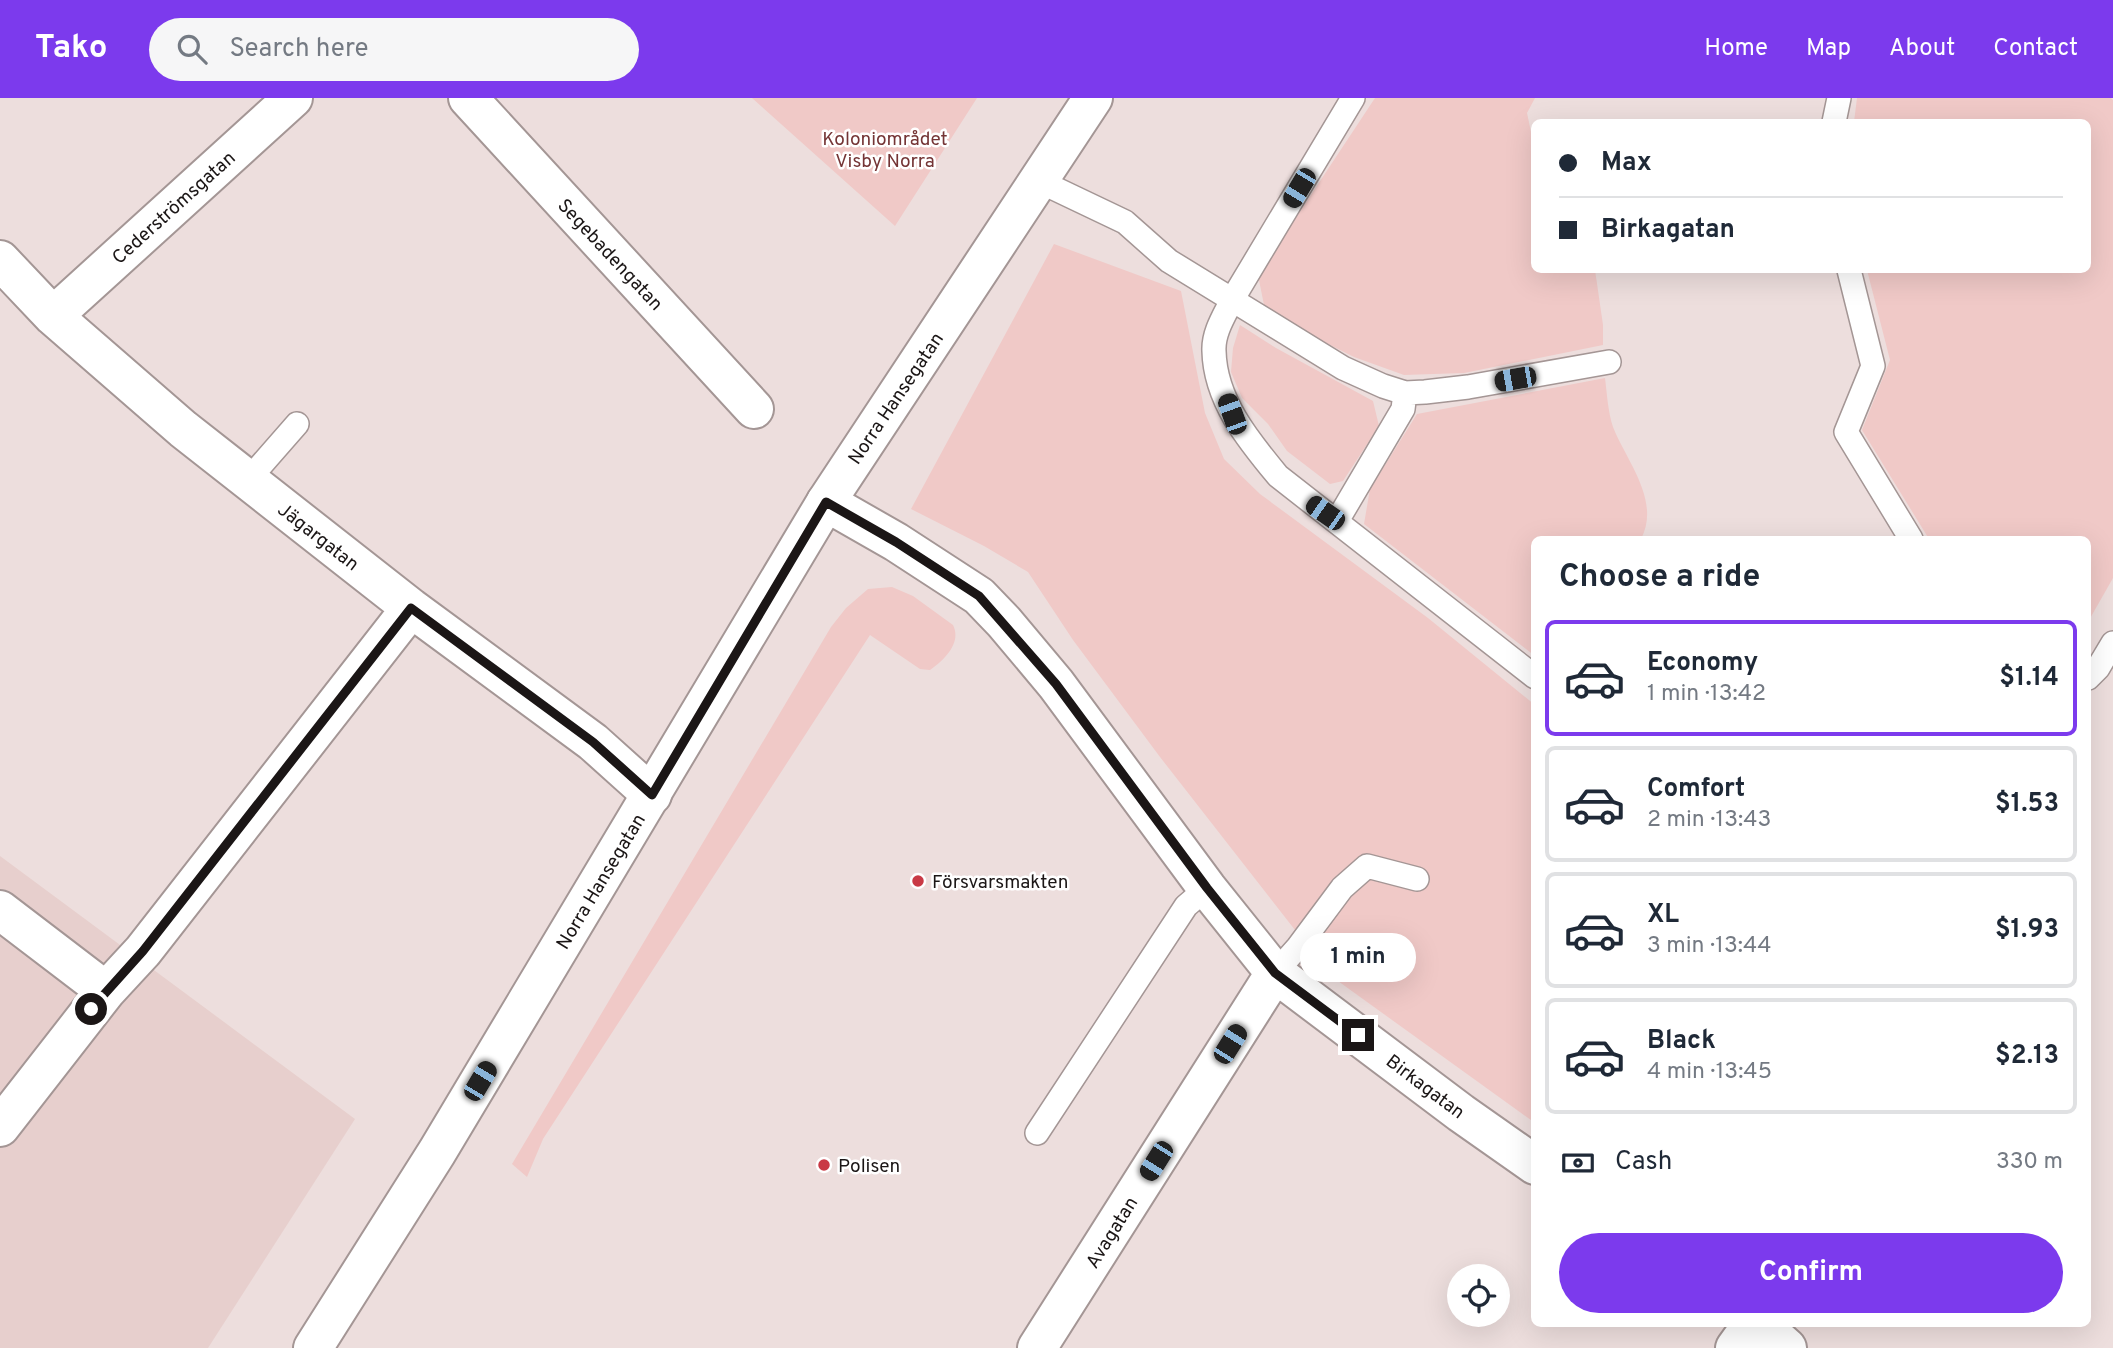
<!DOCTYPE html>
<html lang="en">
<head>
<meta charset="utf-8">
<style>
  body { margin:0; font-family:Overpass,sans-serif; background:#f6f6f7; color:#1f2937; height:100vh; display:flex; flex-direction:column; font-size:26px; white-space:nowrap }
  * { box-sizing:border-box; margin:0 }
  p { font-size:23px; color:#747a83 }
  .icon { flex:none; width:38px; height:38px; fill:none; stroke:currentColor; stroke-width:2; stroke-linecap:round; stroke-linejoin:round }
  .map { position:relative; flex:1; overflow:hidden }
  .side { position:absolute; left:1531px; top:438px; width:560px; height:791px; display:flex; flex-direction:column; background:#fff; border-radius:10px; box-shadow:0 7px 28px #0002 }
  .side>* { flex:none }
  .hud { position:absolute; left:1531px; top:21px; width:560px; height:154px; border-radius:10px; box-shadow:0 7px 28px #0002; display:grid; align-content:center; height:154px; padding:0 28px; background:#fff }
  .controls { position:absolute; left:1447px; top:1166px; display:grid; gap:14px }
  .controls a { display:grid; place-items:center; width:63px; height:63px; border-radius:50%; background:#fff; box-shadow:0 7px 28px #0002; font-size:35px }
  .end { position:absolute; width:32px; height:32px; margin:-16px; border:9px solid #1b1616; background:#fff; box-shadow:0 0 0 4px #fff }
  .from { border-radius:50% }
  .bubble { position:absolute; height:49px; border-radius:24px; background:#fff; box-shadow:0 7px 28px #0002; font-size:23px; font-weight:700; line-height:49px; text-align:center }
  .car { position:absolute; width:21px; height:42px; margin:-21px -10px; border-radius:9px; box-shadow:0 0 5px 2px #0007; background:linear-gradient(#222 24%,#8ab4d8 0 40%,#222 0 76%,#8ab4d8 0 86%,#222 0) }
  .hud b { display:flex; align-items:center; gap:24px; height:66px; font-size:26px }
  .hud b+b { border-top:2px solid #e0e1e3 }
  .hud i { width:18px; height:18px; background:#1f2937 }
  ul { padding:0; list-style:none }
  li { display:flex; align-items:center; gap:21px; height:116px; margin:0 14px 10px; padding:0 14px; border:4px solid #e0e1e3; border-radius:10px }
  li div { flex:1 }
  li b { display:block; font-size:26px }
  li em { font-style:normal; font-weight:700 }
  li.on { border-color:#7c3aed }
  li>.icon { width:63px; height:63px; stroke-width:1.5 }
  h2 { padding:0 28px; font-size:32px; line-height:84px }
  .pay { display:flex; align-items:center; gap:18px; height:77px; padding:0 28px; font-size:26px }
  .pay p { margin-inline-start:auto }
  .action { display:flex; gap:14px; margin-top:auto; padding:14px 28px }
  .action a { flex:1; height:80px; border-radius:42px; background:#7c3aed; color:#fff; font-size:28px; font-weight:700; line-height:80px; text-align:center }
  header { display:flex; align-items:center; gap:42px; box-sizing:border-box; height:98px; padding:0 35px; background:#7c3aed; color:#fff }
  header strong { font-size:33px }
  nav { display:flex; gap:38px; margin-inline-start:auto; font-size:24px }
  .search { width:490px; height:63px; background:#f6f6f7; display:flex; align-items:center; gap:18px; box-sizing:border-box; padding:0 24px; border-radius:38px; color:#747a83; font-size:26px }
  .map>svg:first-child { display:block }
  .built { fill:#e7cfcd }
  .green { fill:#f0c9c7 }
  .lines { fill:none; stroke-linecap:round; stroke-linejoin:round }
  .lane-casing { stroke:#a49695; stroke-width:26 }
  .street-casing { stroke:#a49695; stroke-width:42 }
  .secondary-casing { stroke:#a49695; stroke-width:42 }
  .lane { stroke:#fff; stroke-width:23 }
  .street { stroke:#fff; stroke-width:38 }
  .secondary { stroke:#fff; stroke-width:38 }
  .route { stroke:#1b1616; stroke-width:9 }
  .poi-dot { fill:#c93945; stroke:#fff; stroke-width:2.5 }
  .labels { text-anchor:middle; stroke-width:5; stroke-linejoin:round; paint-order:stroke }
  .park-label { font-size:19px; fill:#743435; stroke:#fff }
  .street-label { font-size:19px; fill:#1b1616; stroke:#fff }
  .poi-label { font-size:19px; fill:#1b1616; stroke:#fff; text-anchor:start }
</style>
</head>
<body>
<header>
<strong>Tako</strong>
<div class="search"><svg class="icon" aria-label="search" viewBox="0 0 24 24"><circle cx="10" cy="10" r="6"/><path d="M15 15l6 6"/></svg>Search here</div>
<nav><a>Home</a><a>Map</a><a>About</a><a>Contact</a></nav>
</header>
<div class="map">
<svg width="2113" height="1250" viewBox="0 0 2113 1250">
  <rect width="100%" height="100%" fill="#eddedd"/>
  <!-- built -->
  <path class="built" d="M0,758l355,263 -147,229h-208z"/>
  <!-- green -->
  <path class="green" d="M752,0h225l-82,128z
    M1375,0h160l-8,15 8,38v119h60l8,55v20l-139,28 -60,2 -50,-18 -46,-23 -44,-29 -6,-30z
    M1857,0h254l2,2v478l-25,44v-83h-159l-67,-109 28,-70 -23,-90h221v-148h-234z
    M1054,146l127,47 24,122 19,46 36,35 168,124 107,87v418l-204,-147 -171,-219 -87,-117 -45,-68 -44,-26 -73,-37z
    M1240,227l36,23 97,53 6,25 -36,55 -13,3 -43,-33 -19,-27 -26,-26 -11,-26 2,-24z
    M1605,280c2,16 3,34 8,49 14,35 48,74 28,112h-106v117l-171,-132 6,-35 47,-75z
    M892,489l21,9 40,29c9,18 -9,35 -23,45l-10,-1 -50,-34 -327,504 -16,38 -15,-13 319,-537 15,-19 22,-19z"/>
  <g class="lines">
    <defs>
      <path id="lane" d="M1353,0l-121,202c-8,16 -19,33 -18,51 1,49 34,89 64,125l257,201
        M1834,24l5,-24
        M1039,83l86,41 44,39 174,107 40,18 22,7 20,-1 43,-5 141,-25
        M1849,172l24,96 -27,66 65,107
        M248,382l49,-56
        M1337,423l66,-112 2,-16
        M2088,580l10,-10 15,-25
        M1275,875l23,-26 44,-59 25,-22 50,13
        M1037,1035l149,-227 21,-18"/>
      <path id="street" d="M468,0l286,311
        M0,162l53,56 130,113 228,179 182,134 59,53
        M53,218l240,-218
        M826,404l70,40 83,54 25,26 52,62 151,204 68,85 186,140 74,52
        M0,812l106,81
        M0,1029l106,-136 37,-40 268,-343
        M1759,1225l28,25
        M1037,1250l238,-375
        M1735,1250l18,-25"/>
      <path id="secondary" d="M313,1250l124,-196 389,-650 267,-404"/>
    </defs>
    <!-- lane casing -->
    <use href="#lane" class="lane-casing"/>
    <!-- street casing -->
    <use href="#street" class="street-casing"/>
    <!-- secondary casing -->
    <use href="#secondary" class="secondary-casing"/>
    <!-- lane -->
    <use href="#lane" class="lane"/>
    <!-- street -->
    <use href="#street" class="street"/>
    <!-- secondary -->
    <use href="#secondary" class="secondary"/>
  </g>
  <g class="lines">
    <!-- route -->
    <path class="route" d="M91,911l52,-58 268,-343 182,134 59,53 174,-293 70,40 83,54 77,88 151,204 68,85 83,62"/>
  </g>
  <!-- markers -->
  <g class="poi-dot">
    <circle cx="918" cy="783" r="7"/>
    <circle cx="824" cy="1067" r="7"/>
  </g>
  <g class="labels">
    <!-- park labels -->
    <g class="park-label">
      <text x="885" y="47">Koloniområdet<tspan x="885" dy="22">Visby Norra</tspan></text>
    </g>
    <!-- street labels -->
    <g class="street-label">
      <text transform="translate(173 109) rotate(-42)" y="7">Cederströmsgatan</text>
      <text transform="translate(611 156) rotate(47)" y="7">Segebadengatan</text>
      <text transform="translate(895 300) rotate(-56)" y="7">Norra Hansegatan</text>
      <text transform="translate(319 438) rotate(38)" y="7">Jägargatan</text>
      <text transform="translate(600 783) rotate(-59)" y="7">Norra Hansegatan</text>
      <text transform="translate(1426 988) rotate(37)" y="7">Birkagatan</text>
      <text transform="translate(1111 1134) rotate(-58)" y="7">Avagatan</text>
    </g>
    <!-- poi labels -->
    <g class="poi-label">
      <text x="932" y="790">Försvarsmakten</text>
      <text x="838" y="1074">Polisen</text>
    </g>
  </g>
</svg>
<div class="controls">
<a><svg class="icon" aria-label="locate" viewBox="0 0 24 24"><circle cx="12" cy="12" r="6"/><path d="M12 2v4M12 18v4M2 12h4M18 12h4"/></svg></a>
</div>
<i class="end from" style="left:91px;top:911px"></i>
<i class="end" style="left:1358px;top:937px"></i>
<div class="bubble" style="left:1300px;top:835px;width:116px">1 min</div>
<i class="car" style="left:1299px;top:90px;rotate:211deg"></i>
<i class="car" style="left:1515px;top:281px;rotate:260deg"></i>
<i class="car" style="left:1232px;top:316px;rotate:340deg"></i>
<i class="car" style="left:1325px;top:415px;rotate:305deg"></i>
<i class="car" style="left:1230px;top:946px;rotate:32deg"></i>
<i class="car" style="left:480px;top:983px;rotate:31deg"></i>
<i class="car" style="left:1156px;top:1063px;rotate:212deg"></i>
<div class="hud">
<b><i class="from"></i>Max</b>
<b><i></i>Birkagatan</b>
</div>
<section class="side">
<h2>Choose a ride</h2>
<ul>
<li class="on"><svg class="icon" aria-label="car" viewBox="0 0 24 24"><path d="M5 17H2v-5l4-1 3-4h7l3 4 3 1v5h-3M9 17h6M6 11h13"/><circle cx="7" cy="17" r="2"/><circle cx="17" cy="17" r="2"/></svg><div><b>Economy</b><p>1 min · 13:42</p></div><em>$1.14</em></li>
<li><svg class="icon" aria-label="car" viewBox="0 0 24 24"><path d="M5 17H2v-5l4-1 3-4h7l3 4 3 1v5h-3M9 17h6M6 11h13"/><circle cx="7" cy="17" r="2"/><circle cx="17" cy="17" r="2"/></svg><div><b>Comfort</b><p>2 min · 13:43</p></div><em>$1.53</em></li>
<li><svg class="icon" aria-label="car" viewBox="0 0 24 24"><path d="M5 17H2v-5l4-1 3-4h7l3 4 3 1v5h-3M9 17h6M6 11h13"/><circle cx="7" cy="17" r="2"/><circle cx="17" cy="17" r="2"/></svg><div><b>XL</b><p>3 min · 13:44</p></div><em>$1.93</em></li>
<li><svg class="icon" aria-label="car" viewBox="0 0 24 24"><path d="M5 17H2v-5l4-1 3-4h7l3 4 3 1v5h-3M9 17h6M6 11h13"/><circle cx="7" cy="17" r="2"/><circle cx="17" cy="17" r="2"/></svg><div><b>Black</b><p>4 min · 13:45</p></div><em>$2.13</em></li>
</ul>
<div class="pay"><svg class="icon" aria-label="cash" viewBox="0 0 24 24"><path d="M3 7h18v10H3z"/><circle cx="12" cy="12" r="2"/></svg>Cash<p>330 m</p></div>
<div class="action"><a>Confirm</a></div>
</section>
</div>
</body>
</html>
